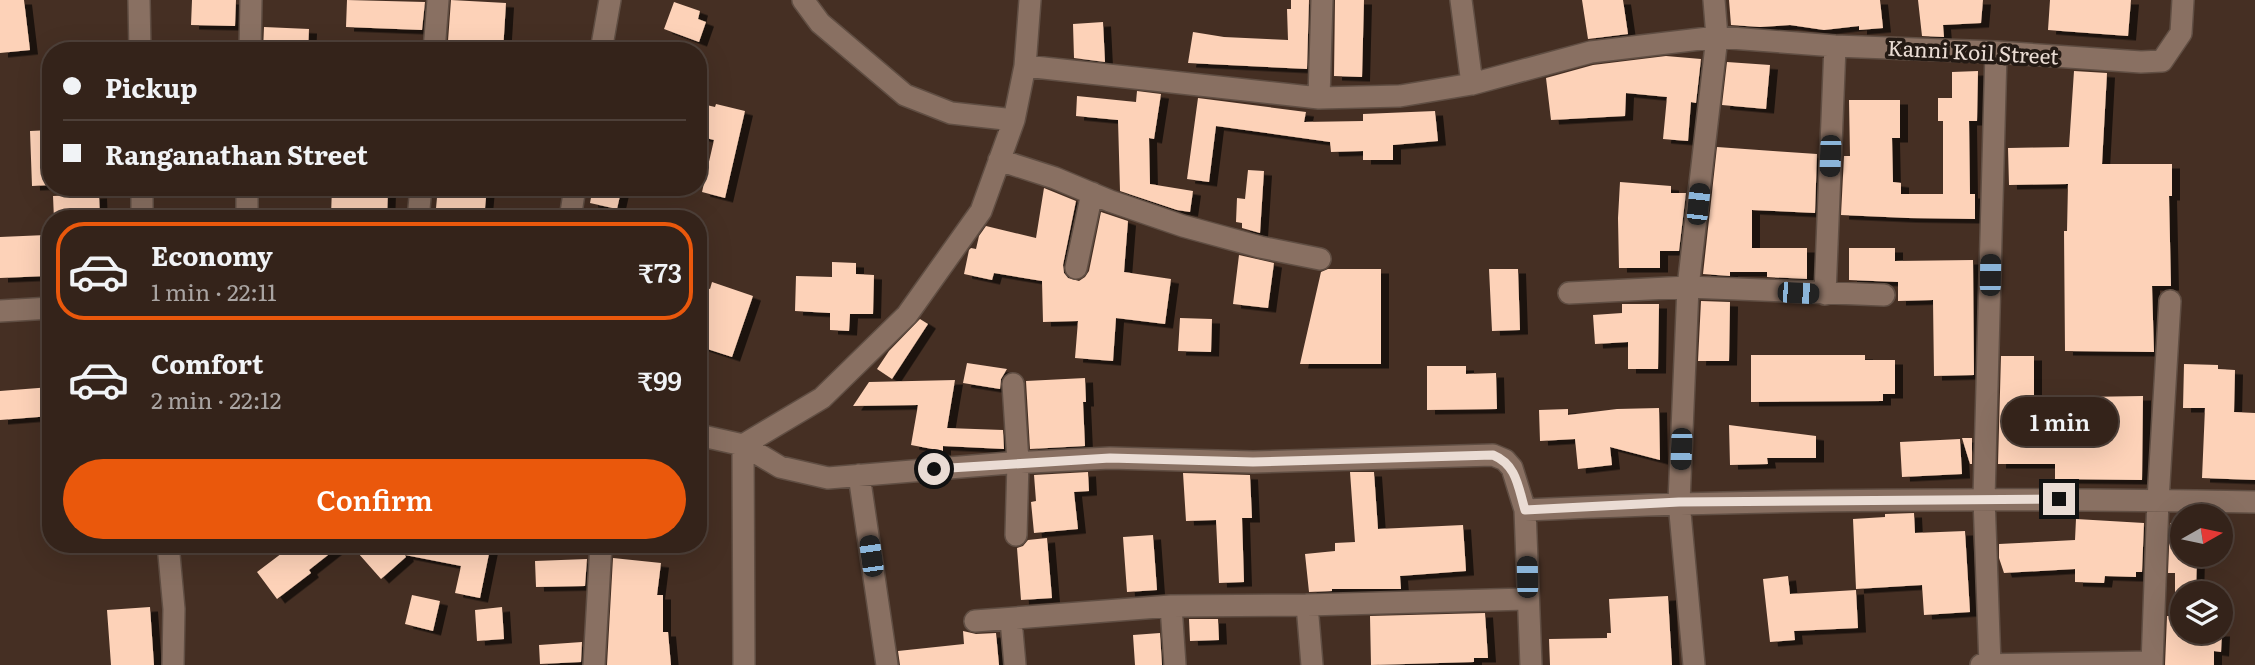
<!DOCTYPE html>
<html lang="en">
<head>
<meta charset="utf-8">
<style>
  body { margin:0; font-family:Literata,serif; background:#3f2f27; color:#f1f3f6; height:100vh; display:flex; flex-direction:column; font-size:26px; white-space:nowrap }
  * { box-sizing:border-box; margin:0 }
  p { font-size:23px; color:#a9a4a2 }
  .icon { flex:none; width:38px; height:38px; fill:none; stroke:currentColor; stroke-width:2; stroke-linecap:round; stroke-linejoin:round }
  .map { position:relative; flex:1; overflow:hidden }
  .drawer { position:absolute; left:42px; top:210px; width:665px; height:343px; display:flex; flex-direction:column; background:#34231a; border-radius:28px; box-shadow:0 7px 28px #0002,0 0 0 2px #4e4039 }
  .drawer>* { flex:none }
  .top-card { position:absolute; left:42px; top:42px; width:665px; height:154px; border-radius:28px; box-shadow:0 7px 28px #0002,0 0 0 2px #4e4039; display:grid; align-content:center; height:154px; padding:0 21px; background:#34231a }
  .needle { width:46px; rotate:81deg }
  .buttons { position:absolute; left:2170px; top:504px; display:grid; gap:14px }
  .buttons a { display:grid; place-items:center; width:63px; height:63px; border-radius:50%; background:#34231a; box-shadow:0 7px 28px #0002,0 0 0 2px #4e4039; font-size:35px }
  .end { position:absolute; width:32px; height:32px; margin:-16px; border:9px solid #eadcd4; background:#111; box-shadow:0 0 0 4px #111 }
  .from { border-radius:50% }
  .bubble { position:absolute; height:49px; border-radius:24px; background:#34231a; box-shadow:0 7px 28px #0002,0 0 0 2px #4e4039; font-size:23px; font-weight:600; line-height:49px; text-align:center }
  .car { position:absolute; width:21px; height:42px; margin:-21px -10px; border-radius:9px; box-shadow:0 0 5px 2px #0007; background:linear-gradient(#222 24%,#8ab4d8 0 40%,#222 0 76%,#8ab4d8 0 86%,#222 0) }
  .top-card b { display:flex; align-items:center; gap:24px; height:66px; font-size:26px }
  .top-card b+b { border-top:2px solid #4e4039 }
  .top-card i { width:18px; height:18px; background:#f1f3f6 }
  ul { padding:12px 0 0; list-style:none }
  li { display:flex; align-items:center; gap:21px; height:98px; margin:0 14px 10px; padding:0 7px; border:4px solid transparent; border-radius:28px }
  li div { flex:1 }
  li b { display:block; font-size:26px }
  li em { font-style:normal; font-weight:600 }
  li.current { border-color:#ea580c }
  li>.icon { width:63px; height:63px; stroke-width:1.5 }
  .button { display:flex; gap:14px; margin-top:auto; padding:14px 21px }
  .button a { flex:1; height:80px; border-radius:42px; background:#ea580c; color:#fff; font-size:28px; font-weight:600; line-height:80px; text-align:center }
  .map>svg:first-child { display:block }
  .building { fill:#fdd2b8; filter:url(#shadow) }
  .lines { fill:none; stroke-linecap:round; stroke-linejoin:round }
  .minor-casing { stroke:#604e43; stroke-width:24 }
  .minor { stroke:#897062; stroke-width:21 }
  .route { stroke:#eadcd4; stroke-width:9 }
  .labels { text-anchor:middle; stroke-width:7; stroke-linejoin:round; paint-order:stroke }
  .street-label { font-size:21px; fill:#eadcd4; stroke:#241a14 }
</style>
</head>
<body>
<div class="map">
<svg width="2255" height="665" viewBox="0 0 2255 665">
  <defs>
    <filter id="shadow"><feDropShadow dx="8" dy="4.5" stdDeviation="0" flood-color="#0009"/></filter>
  </defs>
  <rect width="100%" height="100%" fill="#452f23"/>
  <!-- building -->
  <path class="building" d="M0,0h24l6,50 -30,3z
    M192,0h44l-1,26 -44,-1z
    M347,0l78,2 -3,28 -76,-3z
    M451,0l55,3 -3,48h-50l1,-9 -6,-1z
    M1291,0h18l-2,69 -119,-6 5,-31 31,5 64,3 -1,-31h4z
    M1335,0h29l-2,77 -28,-1z
    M1582,0h41l5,34 -40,5z
    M1729,0h151l3,28 -24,2v-4l-35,4 -34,-5 -30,2 -29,-2z
    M1918,0h65l-2,23 -38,2 1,12 -22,-1z
    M2050,0h81l-3,36 -80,-6z
    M674,2l26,9 -2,8 8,3 -7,20 -35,-13z
    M1103,22l2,40 -31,-4 -1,-34z
    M264,27l45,2 -1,22h-45z
    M1666,56l35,3 -5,44 -5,-1 -3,39 -25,-2 4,-42 -41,-4 -1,23 -74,4 -5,-42 47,-13z
    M1727,62l43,3 -4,44 -44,-4z
    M1978,71l-1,50h-8l1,73h5v25l-67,-1 -67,-3 3,-59h6l-1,-56h51v38h-8l1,44 8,1v11h42v-73h-5v-23h14v-26z
    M2074,71l33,2 -5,91h70v32h-3l2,90h-19l2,66 -89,-1 -1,-120h3l1,-47 -59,1 -1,-37 61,-1z
    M1137,91l24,3 -7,45 -5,-1 1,46 43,7 -3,21 -13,-2 -57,-19 -2,-71 -42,-4 1,-20 59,6z
    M1198,98l108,14 -2,10 59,-1v-7l72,-3 3,30 -45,4v15h-30v-9l-32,1 -1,-10 -114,-16 -7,56 -22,-3z
    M698,103l17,4 1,-3 29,7 -20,87 -23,-6 12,-52 -16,-4z
    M51,130v55l-19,1 -2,-55z
    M1717,147l100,7 -2,59 -63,-3v38h55v31l-40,-2v-5h-37v4l-27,-2z
    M1248,170l16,1 -4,62 -18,-5v-5l-6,-1 1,-24 8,1z
    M1620,182l51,4v7h15l-7,58h-19v17h-41l-1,-50z
    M332,187l56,3 -1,29 -56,-3z
    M438,187h49l-3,32h-49z
    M593,187h29l-5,22 -27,-6z
    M1044,188l32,13 -13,64 1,8 4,5 11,3 6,-4 4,-6 12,-59 27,9 -4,51 47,7 -6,45 -49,-6 -3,43 -38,-3 3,-37 -35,1 -1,-41 -48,-8 -2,7 -28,-6 5,-24 2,-2 5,1 3,-13 7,-10 50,12z
    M99,194l1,24 -46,1 -1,-23z
    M46,235l1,41 -47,2v-41z
    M1849,248h46v13l78,-1 1,115 -40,1 -1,-76 -35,1v-19l-49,-2z
    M1239,255l35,8 -6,45 -35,-4z
    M832,262l24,1v11l18,1 -1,39h-23l-1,17 -19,-1v-17l-35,-2 1,-35 36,1z
    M1328,269h53v95h-81l21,-92z
    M1489,269h29l2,61 -28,1z
    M712,282l41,14 -21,61 -34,-11v-61l12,4z
    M1701,301l29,1 -1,59h-31z
    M1622,304h37l-1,65h-30v-27l-33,2 -2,-29 29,-2z
    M1180,318l32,1 -1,33 -33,-1z
    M920,319l8,5 -36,55 -15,-10 12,-18z
    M1751,355h114v5h30v34h-12v7l-132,1z
    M2001,356h33v41l4,-1v43h46v-42l59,-1 -1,84 -87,-1v-15h-57z
    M967,363l40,6 -6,10 -1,10 -37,-6z
    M2184,364l34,1v4l17,1 -1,42 21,1v67l-53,-2 3,-70h-22z
    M1427,366h39v8l30,-1 1,36 -70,1z
    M1085,378l1,24h-3l2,44 -55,3 -4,-68z
    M955,380l-8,48 56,2 1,19 -61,-3v5l-32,-6 7,-40 -65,1 16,-24z
    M51,387v29l-51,4v-29z
    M1659,408l1,52 -50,-13 2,18 -34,4 -3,-30 -35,2 -1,-31 29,-1v6l49,-6z
    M1729,425l87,11v22h-49l1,6 -38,1z
    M1962,438h10v26h-2z
    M1960,439l2,35 -60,3 -2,-35z
    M1088,472l1,19 -15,1 4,37 -44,4 -3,-31 5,-1 -2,-26z
    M1350,472h24l4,57 85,-4 3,46 -66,5 1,13h-69v2l-23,1 -4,-38 30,-3v-8l20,-1z
    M1183,473l67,2 2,43h-10l2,64 -25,1 -3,-63 -30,1z
    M1914,513l1,20 50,-2 5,81 -46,3 -2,-30 -66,4 -3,-70 32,-2v-3z
    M2076,519l68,4 -2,49h-6v5l-31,-1 -1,7 -29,-1v-13l-71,4 -5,-15v-14l76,-4z
    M2170,523l12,1v31h15l-1,38h-21v-20h-7z
    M1153,535l4,55 -30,2 -4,-55z
    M1047,538l5,60 -31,2 -4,-52 6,-2 5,-6z
    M294,544h48l-33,26 2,3 -34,26 -20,-27z
    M368,544h123l-11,54 -25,-5 6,-27 -56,-11 1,2 -25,22 -23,-26z
    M613,558l48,5 -4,32h6v37h5l3,33h-64z
    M587,559l-2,27 -49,1 -1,-26z
    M1788,576l2,18 66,-4 2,38 -64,3 1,9 -25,2 -7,-63z
    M412,595l28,6 -7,30 -28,-7z
    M1668,596l4,69h-122l-1,-26 58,-1v-5h4l-2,-34z
    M150,607l4,58h-43l-4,-55z
    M502,607l2,32 -27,2 -2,-31z
    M1485,613l3,45h-14v4l-103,3 -1,-49z
    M2167,616h15v16h40l-1,20 -7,-1v14h-49z
    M1189,619h29l1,21 -29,1z
    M963,631l13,3 20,-1 3,32h-99l-2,-14 66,-7z
    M1160,633l2,32h-27l-2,-30z
    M582,642l-1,20 -41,2 -1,-19z"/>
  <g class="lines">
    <defs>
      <path id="minor" d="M139,0l1,51
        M803,0l17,23 85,72 46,18 63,7 11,-54 5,-66
        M1461,0l11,84 119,-32 126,-15 118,9 161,6 145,10 21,-1 19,-28 2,-33
        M250,51l1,-51
        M434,51l4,-51
        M601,51l9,-51
        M1025,66l294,32 81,-2 72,-12
        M1319,98l3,-98
        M1014,120l-33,91 -74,104 -85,83 -79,47 37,22 48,11 181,-15 101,-5 143,4 240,-7 12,5 7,8 13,42 6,155
        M999,160l56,18 55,23 73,25 77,21 60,12
        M142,187v32
        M247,219v-32
        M418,219l3,-32
        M570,219l5,-32
        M1076,268l16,-75
        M1569,293l119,-6 196,8
        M1825,294l10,-248
        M0,311l51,-3
        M1013,384l5,78 -2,73
        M698,435l45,10 1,220
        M859,475l28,190
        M1525,510c244,-12 487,-12 730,-8
        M168,544l6,65 -1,56
        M1171,606l4,59
        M1011,620l4,45
        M975,621l196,-15 136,-1
        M594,665l7,-121
        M1312,665l-5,-60 220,-6
        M1694,665l-15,-163 9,-215 29,-250 -3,-37
        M1981,665l171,-3
        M1990,665l-6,-167 12,-446
        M2152,665l6,-165 12,-199"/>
    </defs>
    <!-- minor casing -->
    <use href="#minor" class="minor-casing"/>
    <!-- minor -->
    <use href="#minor" class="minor"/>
  </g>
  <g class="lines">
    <!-- route -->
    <path class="route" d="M934,469l176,-11 143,4 240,-7c24,10 25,32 32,55l154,-8 380,-3"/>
  </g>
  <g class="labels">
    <!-- street labels -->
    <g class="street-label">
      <text transform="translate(1973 53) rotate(3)" y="7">Kanni Koil Street</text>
    </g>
  </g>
</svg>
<div class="buttons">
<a><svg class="needle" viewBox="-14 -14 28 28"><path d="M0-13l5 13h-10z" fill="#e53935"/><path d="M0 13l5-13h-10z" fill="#a9a4a2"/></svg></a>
<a><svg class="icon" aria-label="layers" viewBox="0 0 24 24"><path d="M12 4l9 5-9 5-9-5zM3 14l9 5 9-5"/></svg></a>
</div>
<i class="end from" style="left:934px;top:469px"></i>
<i class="end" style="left:2059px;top:499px"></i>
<div class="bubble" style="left:2002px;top:397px;width:116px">1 min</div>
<i class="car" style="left:1830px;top:156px;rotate:182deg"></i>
<i class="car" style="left:1698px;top:204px;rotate:6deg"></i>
<i class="car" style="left:1990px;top:275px;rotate:1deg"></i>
<i class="car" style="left:1798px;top:293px;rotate:93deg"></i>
<i class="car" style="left:1681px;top:449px;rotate:182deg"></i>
<i class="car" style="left:871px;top:556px;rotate:352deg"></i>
<i class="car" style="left:1527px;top:577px;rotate:359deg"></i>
<div class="top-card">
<b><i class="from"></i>Pickup</b>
<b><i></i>Ranganathan Street</b>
</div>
<section class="drawer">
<ul>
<li class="current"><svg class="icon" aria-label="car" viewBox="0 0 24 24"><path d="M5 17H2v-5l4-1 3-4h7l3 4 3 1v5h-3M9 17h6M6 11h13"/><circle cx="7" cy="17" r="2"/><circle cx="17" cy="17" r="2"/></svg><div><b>Economy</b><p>1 min · 22:11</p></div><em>₹73</em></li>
<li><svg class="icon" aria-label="car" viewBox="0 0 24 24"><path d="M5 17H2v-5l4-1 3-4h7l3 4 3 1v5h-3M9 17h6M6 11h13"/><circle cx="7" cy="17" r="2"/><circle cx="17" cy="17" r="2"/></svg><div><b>Comfort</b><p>2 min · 22:12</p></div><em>₹99</em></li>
</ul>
<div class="button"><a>Confirm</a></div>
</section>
</div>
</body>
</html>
